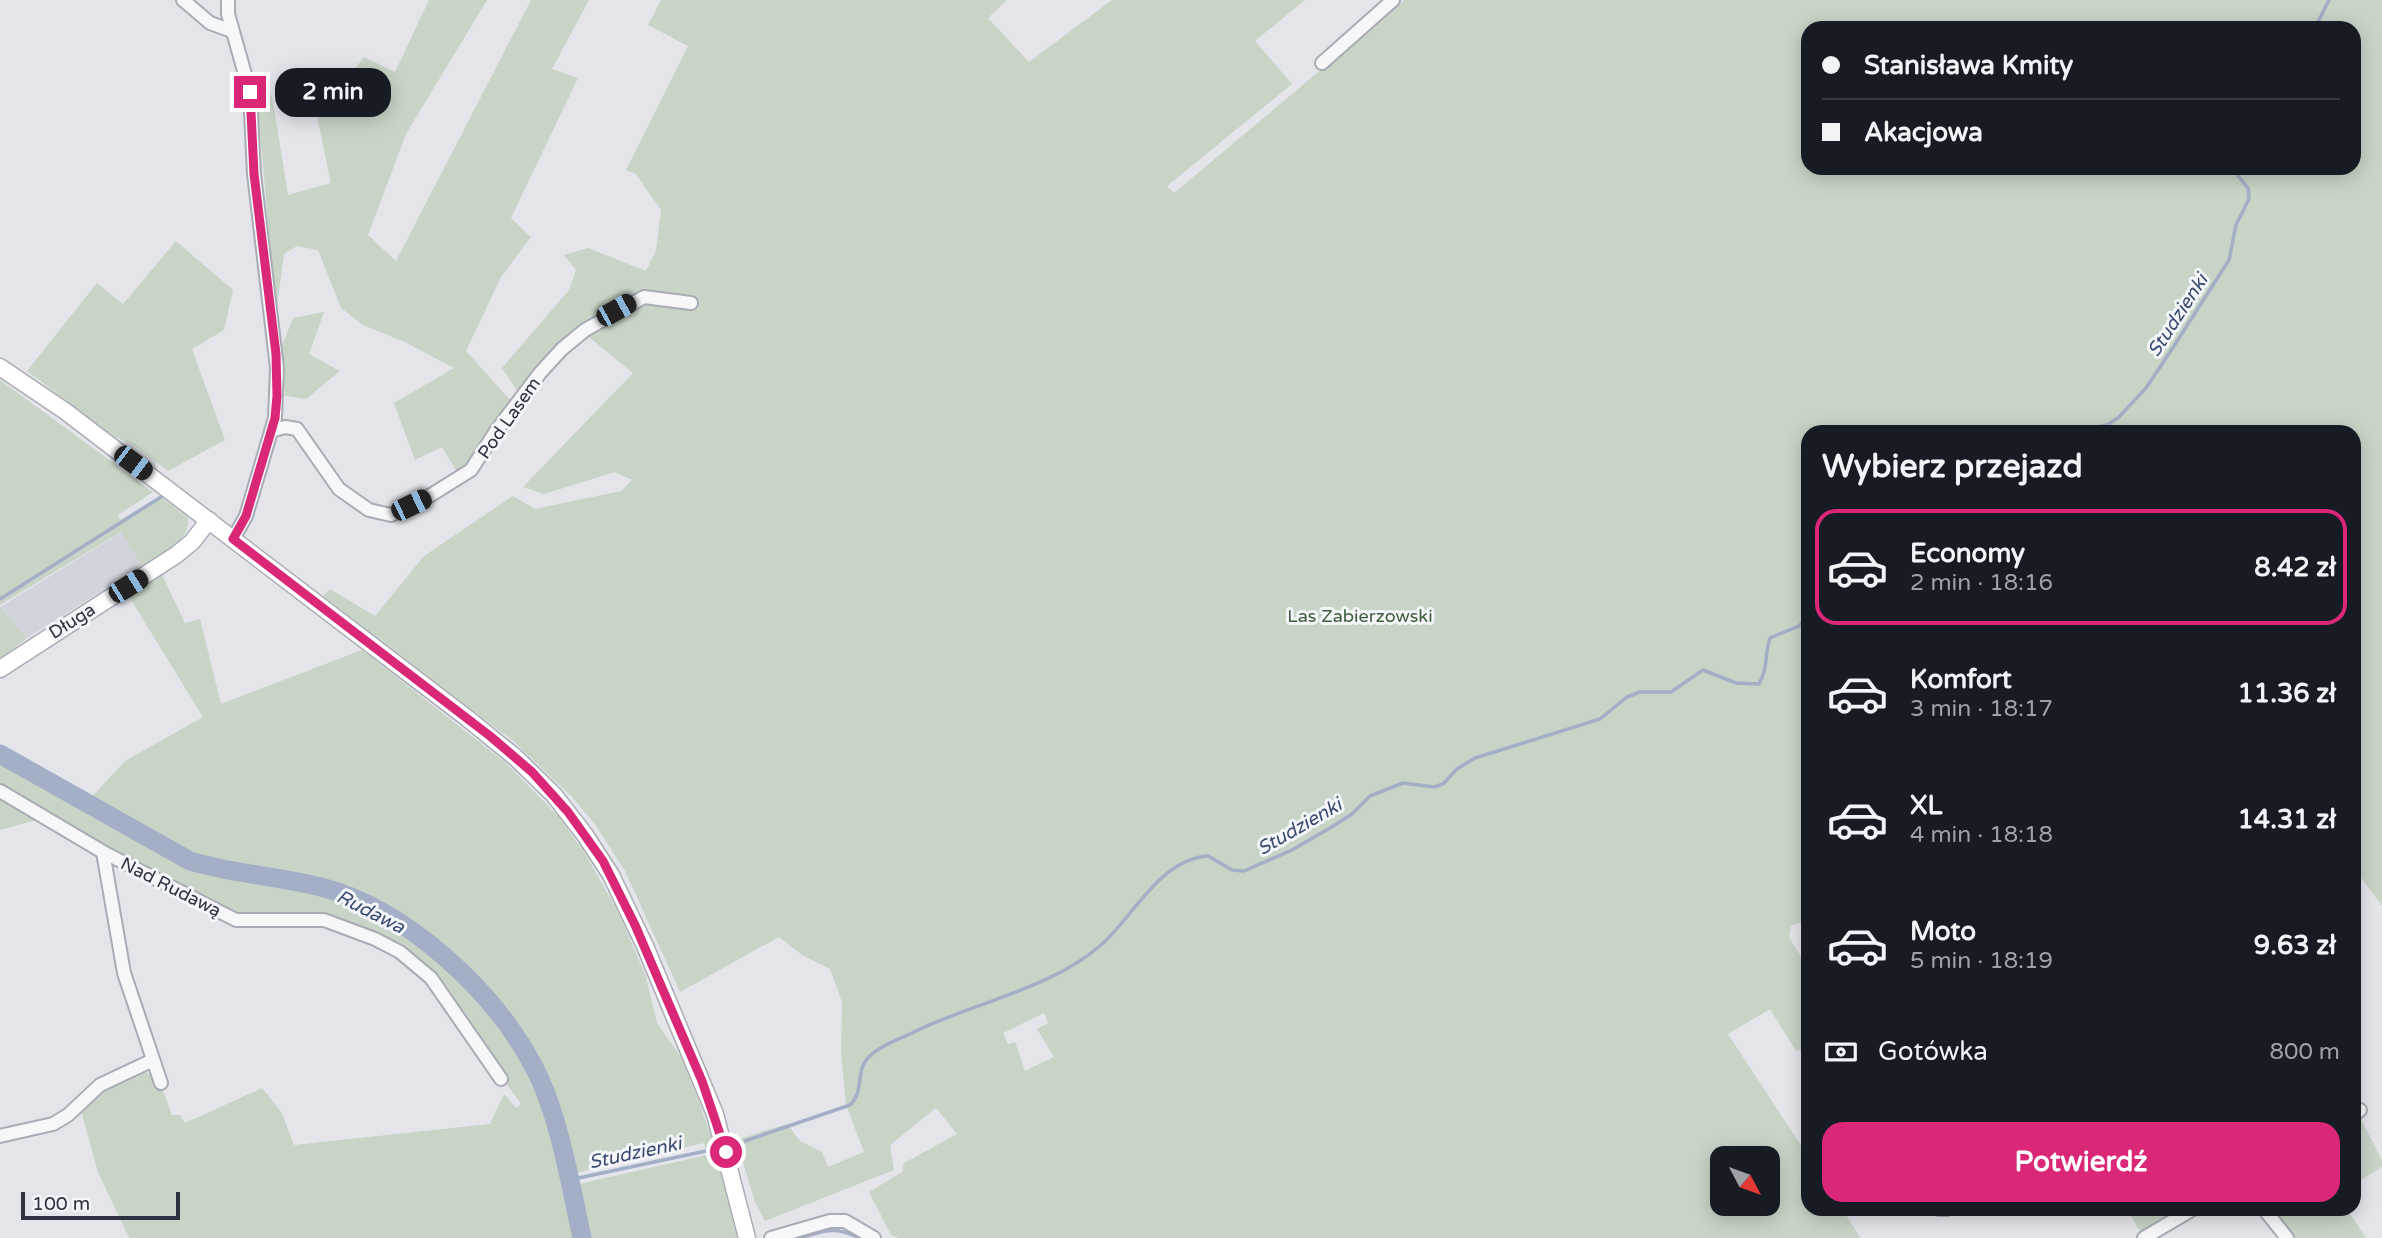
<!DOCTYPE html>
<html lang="pl">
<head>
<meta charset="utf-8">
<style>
  body { margin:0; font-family:"Varela Round",sans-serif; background:#20242c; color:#f1f3f6; height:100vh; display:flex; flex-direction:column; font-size:26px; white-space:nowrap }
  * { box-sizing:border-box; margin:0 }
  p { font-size:23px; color:#9ea1a6 }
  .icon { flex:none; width:38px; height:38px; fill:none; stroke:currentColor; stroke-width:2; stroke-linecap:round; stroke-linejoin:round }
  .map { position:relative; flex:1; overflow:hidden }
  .details { position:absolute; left:1801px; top:425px; width:560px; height:791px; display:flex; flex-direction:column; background:#171b24; border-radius:21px; box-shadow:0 4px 18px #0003 }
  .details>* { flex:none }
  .guide { position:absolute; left:1801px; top:21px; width:560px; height:154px; border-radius:21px; box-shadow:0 4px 18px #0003; display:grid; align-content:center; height:154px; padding:0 21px; background:#171b24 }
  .needle { width:46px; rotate:131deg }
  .buttons { position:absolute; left:1710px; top:1146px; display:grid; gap:14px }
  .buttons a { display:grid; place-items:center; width:70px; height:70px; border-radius:14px; background:#171b24; box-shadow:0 4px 18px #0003; font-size:35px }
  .scale { position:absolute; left:21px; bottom:18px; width:159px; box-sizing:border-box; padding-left:7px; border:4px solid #2d3142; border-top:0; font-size:19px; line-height:24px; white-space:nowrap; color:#2d3142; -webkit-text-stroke:5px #f4f5f8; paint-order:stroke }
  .end { position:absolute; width:32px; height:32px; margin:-16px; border:9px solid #db2777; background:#fff; box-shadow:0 0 0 4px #fff }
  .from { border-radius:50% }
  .bubble { position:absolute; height:49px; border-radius:21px; background:#171b24; box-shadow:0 4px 18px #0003; font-size:23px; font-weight:700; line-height:49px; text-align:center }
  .car { position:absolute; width:21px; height:42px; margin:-21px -10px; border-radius:9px; box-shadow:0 0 5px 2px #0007; background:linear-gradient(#222 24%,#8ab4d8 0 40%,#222 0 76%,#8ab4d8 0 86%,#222 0) }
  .guide b { display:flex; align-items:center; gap:24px; height:66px; font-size:26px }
  .guide b+b { border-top:2px solid #363941 }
  .guide i { width:18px; height:18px; background:#f1f3f6 }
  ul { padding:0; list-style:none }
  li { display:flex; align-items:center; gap:21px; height:116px; margin:0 14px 10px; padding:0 7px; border:4px solid transparent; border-radius:21px }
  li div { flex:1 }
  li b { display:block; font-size:26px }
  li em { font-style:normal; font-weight:700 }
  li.on { border-color:#db2777 }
  li>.icon { width:63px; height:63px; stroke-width:1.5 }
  h2 { padding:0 21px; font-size:32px; line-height:84px }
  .pay { display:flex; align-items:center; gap:18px; height:77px; padding:0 21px; font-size:26px }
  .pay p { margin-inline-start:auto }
  .cta { display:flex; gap:14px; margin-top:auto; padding:14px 21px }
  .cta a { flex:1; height:80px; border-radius:21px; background:#db2777; color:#fff; font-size:28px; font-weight:700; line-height:80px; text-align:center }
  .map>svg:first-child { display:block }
  .built { fill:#d2d4dc }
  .green { fill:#c7d4c6; fill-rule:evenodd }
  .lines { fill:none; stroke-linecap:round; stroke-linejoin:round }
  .stream { stroke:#a2afc7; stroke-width:3.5 }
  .river { stroke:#a2afc7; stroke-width:19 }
  .street-casing { stroke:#a9abb5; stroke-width:16 }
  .secondary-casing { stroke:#a9abb5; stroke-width:19 }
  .street { stroke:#f6f7f9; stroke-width:12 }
  .secondary { stroke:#fff; stroke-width:16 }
  .route { stroke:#db2777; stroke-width:9 }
  .labels { text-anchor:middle; stroke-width:6; stroke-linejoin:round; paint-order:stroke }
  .street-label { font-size:18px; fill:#2d3142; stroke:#f4f5f8 }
  .park-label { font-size:18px; fill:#3d5c3b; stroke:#f4f5f8 }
  .water-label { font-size:19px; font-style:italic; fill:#3a4b72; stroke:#f4f5f8 }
</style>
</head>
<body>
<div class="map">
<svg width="2382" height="1238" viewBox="0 0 2382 1238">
  <rect width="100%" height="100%" fill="#e4e5eb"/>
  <!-- built -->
  <path class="built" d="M122,532l20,34 -115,72 -27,-31z"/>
  <!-- green -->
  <path class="green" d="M429,0h58l-81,134 -38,101 28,26 135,-261h58l-37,69 26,9 -67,140 20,19 -30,40 -35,74 47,52 -44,61 -12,8 -15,-25 -27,13 -21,-57 60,-35 -49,-26 -42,-17 -22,-17 -23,-58 -21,-4 -13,8 -8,60 -20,-229 16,11 16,99 43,-12 -14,-66 47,-60 31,15z
    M661,0h346l-19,18 41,44 83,-62h193l-50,41 37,43 -125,102 7,7 230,-193h978v906l-28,-38v-436h-546v488l-17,6 -2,11 19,32v79l-12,3 -26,-42 -42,25 80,122v53h34l19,29h-963l-7,-3 -22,-43 33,-20 2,-9 53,-29 -21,-26 -46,37 4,25 -129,51 -10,-19 -19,-62 51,-16 13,17 22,11 6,15 36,-15 -18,-47 -5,-52 1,-51 -12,-33 -28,-14 -23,-18 -99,55 -55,-121 -30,-47 -23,-27 -59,-56 -190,-145 7,-7 45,27 49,-60 89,-60 22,13 86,-18 11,-11 -17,-8 -71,22 -21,-7 110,-114 -48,-39 51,-30 30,-1 3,-8c-8,0 -20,-3 -28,-1 -48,14 -93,62 -121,101l-18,-27 67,-78 7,-20 -12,-15 24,-7 58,23 10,-20 5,-41 -25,-36 -10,-4 62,-124 -40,-21zM1808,28h546v140h-546zM1044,1013l4,10 -11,6 17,28 -29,14 -10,-29 -7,2 -5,-11zM1722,1158h46v46h-46z
    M176,241l57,49 -9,40 -32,19 33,91 -57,31 -35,-26 -20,-9 -86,-65 70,-88 26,21z
    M324,312l-15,42 31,17 -34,28 -21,-3 -4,-48 12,-30z
    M0,380l153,112 -35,23 2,5 40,-24 28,22c2,26 -26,36 -46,48l-21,-34 -121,73z
    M162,575l23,48 15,-4 21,85 141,-54 143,112 54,55 25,35 36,63 26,62 11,46 24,34 18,45 15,43 23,93h-608l-31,-66 -17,-61 34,-31 27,-9 16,6 14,38h8l5,8 77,-35 20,25 12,32 196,-21 14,-30 12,14 5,-4 -102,-144 -92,-42 -34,-6h-55l-33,-12 -55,-26 -150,-86v-43l92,52 33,-36 78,-44 -75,-122zM704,1143l3,12 -128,29 -4,-11z
    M0,607l27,31 -27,21z
    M0,796l40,23 -40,11z
    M2355,1117l7,4 20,39v7l-28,17z
    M2127,1209h57l-42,26z
    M2268,1209h79l19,29h-74z"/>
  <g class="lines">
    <!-- stream -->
    <path class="stream" d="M2315,28l14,-28
      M2066,432l41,-7 11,-7 28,-30 28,-42 55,-86 7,-35 13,-26 -1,-11 -10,-12 3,-8
      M0,599l161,-102
      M745,1141l105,-36c16,-15 3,-36 22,-51 12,-10 28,-15 42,-22 58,-29 139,-44 187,-87 33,-29 59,-86 107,-89l24,14 12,1 48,-21 38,-22 22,-14 18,-18 33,-13 31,4 9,-3 14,-15 18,-11 125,-39 27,-22 13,-5h31l32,-22 33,13 23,1c10,-19 5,-29 11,-46l29,-12 9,-9
      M569,1180l137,-29
      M801,1238c23,-8 36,-12 58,0"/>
    <!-- river -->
    <path class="river" d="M0,754l190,107c43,13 88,15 131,26 85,22 174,104 214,182 24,46 36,118 47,169"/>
    <defs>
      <path id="street" d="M183,0l27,23 22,8
        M228,0v14l22,78 4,82 23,194 -2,50 -29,98 -13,23
        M1322,63l71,-63
        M271,431l14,-4 12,2 42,60 30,21 22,5 40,-20 40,-25 25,-39 44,-58 22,-24 23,-19 59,-33 47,6
        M0,791l103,61 133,68h88l51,19 25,13 31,26 70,101
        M103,852l21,121 37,110
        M2354,1115l6,-5
        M0,1136l53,-12 15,-9 32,-30 53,-25
        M1939,1209h8
        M2264,1209l23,29
        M771,1238l59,-17h15l29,17
        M2144,1238l49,-29"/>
      <path id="secondary" d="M0,367l65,44 402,307 48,39 39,38 31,40 26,40 34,71 70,168 32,124
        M0,669l176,-114 16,-13 17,-22"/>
    </defs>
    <!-- street casing -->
    <use href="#street" class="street-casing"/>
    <!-- secondary casing -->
    <use href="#secondary" class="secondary-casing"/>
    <!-- street -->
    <use href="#street" class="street"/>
    <!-- secondary -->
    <use href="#secondary" class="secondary"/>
  </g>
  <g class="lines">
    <!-- route -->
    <path class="route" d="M250,92l4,82 22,180 1,42 -2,22 -29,98 -13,23 257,197 42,36 36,40 35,49 32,64 67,156 24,71"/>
  </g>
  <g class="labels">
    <!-- street labels -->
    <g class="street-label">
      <text transform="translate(509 418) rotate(-55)" y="6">Pod Lasem</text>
      <text transform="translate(72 621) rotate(-32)" y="6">Długa</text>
      <text transform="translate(171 887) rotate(27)" y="6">Nad Rudawą</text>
    </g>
    <!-- park labels -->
    <g class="park-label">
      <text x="1360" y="622">Las Zabierzowski</text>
    </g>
    <!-- water labels -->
    <g class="water-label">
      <text transform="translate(2177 315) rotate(-57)" y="7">Studzienki</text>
      <text transform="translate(1299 826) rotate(-30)" y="7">Studzienki</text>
      <text transform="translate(371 911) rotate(27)" y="7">Rudawa</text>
      <text transform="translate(635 1152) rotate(-12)" y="7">Studzienki</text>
    </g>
  </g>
</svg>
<div class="buttons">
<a><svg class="needle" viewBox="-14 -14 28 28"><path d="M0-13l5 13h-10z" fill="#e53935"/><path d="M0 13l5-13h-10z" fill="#9ea1a6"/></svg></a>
</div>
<div class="scale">100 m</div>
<i class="end from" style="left:726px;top:1152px"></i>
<i class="end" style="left:250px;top:92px"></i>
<div class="bubble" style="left:275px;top:68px;width:116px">2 min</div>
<i class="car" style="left:616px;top:310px;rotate:61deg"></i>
<i class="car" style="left:133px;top:463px;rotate:127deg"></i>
<i class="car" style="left:411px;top:505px;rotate:64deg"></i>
<i class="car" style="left:128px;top:586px;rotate:58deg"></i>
<div class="guide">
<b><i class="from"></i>Stanisława Kmity</b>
<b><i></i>Akacjowa</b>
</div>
<section class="details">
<h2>Wybierz przejazd</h2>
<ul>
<li class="on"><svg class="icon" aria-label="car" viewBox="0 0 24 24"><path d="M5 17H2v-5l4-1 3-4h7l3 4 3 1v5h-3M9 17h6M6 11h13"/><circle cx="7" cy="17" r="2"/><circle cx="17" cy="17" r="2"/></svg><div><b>Economy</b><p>2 min · 18:16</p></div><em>8.42 zł</em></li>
<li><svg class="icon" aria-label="car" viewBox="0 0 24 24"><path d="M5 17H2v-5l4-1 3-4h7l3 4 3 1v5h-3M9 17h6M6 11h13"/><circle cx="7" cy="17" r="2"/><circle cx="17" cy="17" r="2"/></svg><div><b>Komfort</b><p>3 min · 18:17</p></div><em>11.36 zł</em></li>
<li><svg class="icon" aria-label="car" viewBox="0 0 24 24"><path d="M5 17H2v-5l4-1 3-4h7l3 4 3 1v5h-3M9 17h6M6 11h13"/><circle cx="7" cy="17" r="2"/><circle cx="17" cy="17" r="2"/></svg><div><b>XL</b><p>4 min · 18:18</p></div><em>14.31 zł</em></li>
<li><svg class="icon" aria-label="car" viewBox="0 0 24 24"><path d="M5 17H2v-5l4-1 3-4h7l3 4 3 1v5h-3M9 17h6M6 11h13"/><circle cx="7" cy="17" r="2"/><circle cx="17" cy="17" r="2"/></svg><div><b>Moto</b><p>5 min · 18:19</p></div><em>9.63 zł</em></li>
</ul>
<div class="pay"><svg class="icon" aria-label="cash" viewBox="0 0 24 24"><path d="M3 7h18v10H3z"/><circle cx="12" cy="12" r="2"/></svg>Gotówka<p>800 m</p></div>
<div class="cta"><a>Potwierdź</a></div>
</section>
</div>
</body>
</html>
